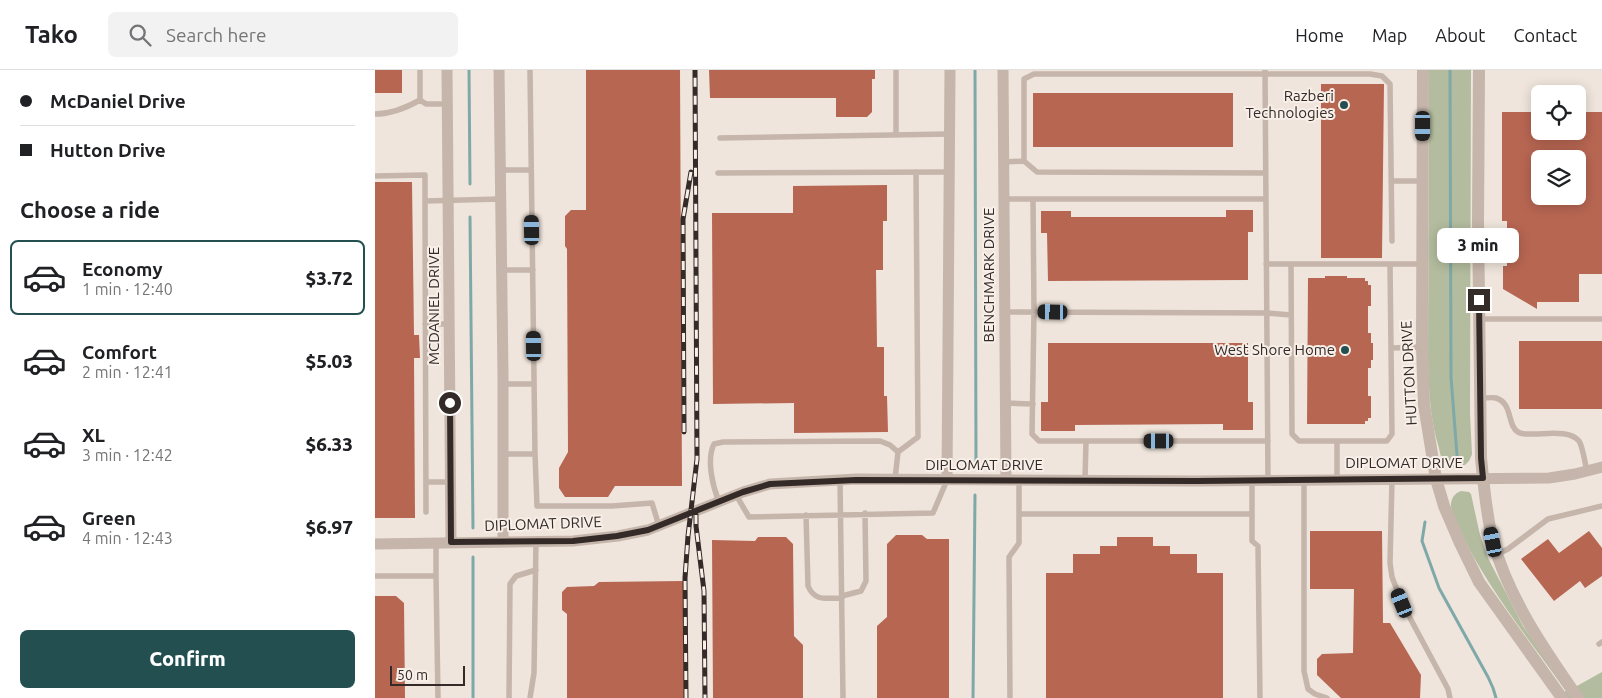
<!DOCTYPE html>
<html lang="en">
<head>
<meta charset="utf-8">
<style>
  body { margin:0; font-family:Ubuntu,sans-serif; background:#f2f2f2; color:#202124; height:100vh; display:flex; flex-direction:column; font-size:19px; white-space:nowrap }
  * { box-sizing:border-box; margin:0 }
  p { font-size:16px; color:#757577 }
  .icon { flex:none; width:28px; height:28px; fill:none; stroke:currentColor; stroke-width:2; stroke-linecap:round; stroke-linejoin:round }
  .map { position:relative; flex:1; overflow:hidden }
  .panel { display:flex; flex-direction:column; background:#fff; width:375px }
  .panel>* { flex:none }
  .top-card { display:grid; align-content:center; height:110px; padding:0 20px; background:#fff }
  .controls { position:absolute; left:1156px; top:15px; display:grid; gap:10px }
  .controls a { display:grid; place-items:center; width:55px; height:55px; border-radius:8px; background:#fff; box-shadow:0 2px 12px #0003; font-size:25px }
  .scale { position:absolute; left:15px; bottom:12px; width:75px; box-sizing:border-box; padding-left:5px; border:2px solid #342b28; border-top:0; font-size:14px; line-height:18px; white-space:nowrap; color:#342b28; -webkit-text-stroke:4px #f7efe8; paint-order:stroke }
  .end { position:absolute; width:22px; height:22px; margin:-11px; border:6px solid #342b28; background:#fff; box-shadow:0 0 0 2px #fff }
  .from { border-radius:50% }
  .bubble { position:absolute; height:35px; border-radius:8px; background:#fff; box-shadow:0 2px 12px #0003; font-size:16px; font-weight:800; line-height:35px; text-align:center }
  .car { position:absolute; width:15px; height:30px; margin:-15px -8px; border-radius:6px; box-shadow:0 0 4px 1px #0007; background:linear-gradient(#222 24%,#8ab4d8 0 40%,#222 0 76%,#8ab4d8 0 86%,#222 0) }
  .top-card b { display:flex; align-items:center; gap:18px; height:48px; font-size:19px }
  .top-card b+b { border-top:1px solid #e0e0e0 }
  .top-card i { width:12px; height:12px; background:#202124 }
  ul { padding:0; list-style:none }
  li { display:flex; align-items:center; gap:15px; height:75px; margin:0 10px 8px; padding:0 10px; border:2px solid transparent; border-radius:8px }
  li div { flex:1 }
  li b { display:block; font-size:19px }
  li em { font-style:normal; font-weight:800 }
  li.active { border-color:#234f50 }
  li>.icon { width:45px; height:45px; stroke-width:1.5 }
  h2 { padding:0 20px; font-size:22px; line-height:60px }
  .button { display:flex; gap:10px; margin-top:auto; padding:10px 20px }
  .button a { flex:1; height:58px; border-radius:8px; background:#234f50; color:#fff; font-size:20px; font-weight:800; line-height:58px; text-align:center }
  header { display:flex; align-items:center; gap:30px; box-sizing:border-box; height:70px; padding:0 25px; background:#fff; border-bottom:1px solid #e0e0e0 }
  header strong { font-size:24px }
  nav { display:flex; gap:28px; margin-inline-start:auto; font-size:18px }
  .search { width:350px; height:45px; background:#f2f2f2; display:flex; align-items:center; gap:12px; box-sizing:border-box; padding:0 18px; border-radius:8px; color:#757577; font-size:19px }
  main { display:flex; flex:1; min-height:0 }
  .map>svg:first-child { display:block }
  .green { fill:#b3bc9e }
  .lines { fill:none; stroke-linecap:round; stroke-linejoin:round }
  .stream { stroke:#7fa8a8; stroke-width:3 }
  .building { fill:#b76652; fill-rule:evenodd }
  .service { stroke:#c5b5aa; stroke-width:5.5 }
  .minor { stroke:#c5b5aa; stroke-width:11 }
  .tertiary { stroke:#c5b5aa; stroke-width:12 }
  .rail-casing { stroke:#342b28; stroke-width:5 }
  .rail { stroke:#f7efe8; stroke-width:3; stroke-dasharray:9; stroke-linecap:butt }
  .route { stroke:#342b28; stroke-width:6 }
  .poi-dot { fill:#234f50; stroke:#f7efe8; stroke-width:2 }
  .labels { text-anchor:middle; stroke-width:4; stroke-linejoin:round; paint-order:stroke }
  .poi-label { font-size:15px; fill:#342b28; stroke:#f7efe8; text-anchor:end }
  .street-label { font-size:15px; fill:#342b28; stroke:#f7efe8 }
</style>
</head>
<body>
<header>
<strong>Tako</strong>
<div class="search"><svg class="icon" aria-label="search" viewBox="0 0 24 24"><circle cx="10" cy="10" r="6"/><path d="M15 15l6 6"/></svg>Search here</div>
<nav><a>Home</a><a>Map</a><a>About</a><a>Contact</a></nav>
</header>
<main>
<section class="panel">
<div class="top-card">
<b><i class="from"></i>McDaniel Drive</b>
<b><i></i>Hutton Drive</b>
</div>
<h2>Choose a ride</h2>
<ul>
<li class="active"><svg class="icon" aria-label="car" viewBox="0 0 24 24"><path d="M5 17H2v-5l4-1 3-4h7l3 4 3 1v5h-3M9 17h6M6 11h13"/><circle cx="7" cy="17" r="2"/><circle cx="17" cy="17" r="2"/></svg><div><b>Economy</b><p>1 min · 12:40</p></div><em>$3.72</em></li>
<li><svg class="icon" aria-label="car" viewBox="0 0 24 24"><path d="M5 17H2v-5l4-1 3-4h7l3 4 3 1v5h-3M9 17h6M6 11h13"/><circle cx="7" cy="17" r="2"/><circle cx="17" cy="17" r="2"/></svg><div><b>Comfort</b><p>2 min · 12:41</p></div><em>$5.03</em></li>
<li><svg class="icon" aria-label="car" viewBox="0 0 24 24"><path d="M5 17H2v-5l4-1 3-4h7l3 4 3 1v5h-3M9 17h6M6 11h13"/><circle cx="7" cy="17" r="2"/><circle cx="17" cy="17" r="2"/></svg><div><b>XL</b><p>3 min · 12:42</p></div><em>$6.33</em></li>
<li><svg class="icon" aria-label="car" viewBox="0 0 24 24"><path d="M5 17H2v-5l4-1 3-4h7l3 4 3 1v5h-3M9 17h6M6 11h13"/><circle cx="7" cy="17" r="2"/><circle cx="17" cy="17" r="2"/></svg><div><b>Green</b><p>4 min · 12:43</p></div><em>$6.97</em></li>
</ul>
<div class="button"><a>Confirm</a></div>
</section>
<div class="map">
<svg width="1227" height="628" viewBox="0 0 1227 628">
  <rect width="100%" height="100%" fill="#efe5dc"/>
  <!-- green -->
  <path class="green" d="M1054,0h42l-1,344 2,40c-2,7 -6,12 -13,13 -5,1 -11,0 -14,-4 -4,-4 -5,-10 -6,-15 -9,-28 -10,-56 -11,-85z
    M1086,421l8,1 2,2 9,41 8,23 35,68 45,65 34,-19v26h-48l12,-7c-37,-52 -79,-103 -106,-161 -3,-8 -9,-17 -9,-25 0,-7 4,-12 10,-14z"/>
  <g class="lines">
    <!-- stream -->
    <path class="stream" d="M94,0l1,114
      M600,0l1,394
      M1075,0l1,307 6,78
      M95,147l3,311
      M1050,452l-3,19 17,47 49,89 5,11 3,10
      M98,487v141
      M598,628l2,-203"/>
  </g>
  <!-- building -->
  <path class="building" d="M0,0h27v23h-27z
    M211,0h94l2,416h-67l-7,11h-43l-6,-9v-20l9,-16 -1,-203 -2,-3v-30l6,-6h15z
    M334,0h166v9h-3v33l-5,5h-31v-19h-126z
    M946,14h63l-2,174h-61z
    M658,23h200v54h-200z
    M1127,42h38v19h37v-19h25v162h-23v28h-42v7l-34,-20v-23h4v-45h-5zM1165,89h37v37h-37z
    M0,112h37l2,153h5l1,23h-6l1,160h-40z
    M512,115v36h-4v49h-7l1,77h7v49h3l1,36 -94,1v-30l-81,1 -1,-191h81v-27z
    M851,140h27v22h-5v48l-200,1 -1,-48h-6v-22h30v6h155z
    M950,206h22v2h18v3h3v4h3v21h-3v27h3v10h2v17h-2v8h-3v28h3v22h-3v3h-3v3h-58l1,-146h17z
    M1144,271h83v68h-83z
    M673,273h200v59h5v28h-30v-6l-148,1v6h-34v-29h7z
    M935,461h72l1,92h7l31,52 -1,23h-79l-24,-23v-16l5,-5 31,-1 1,-64h-44z
    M1214,461l13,17v28l-17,12 -5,-7 -26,20 -33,-42 27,-20 11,14z
    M521,465h26l5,4h22v159h-72v-72l10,-9v-73z
    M383,467h28l7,7 1,92 9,9v53h-90l-1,-158 43,1z
    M742,467h36v9h17v8h27v19h26v125h-177v-125h27v-19h27v-8h17z
    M308,511l1,117h-117v-84l-5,-4v-18l5,-5 27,-1 5,-4z
    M0,526h21l8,7 1,95h-30z"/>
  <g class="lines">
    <!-- service -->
    <path class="service" d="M45,0v30l6,4h21
      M155,0l5,384
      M521,0v65
      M890,0l3,410
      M0,44c16,0 31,-6 45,-14
      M345,68l229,-4
      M628,92l21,-1
      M125,100h31
      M343,103l231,-1
      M890,103l-228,-1 -13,-11v-82l10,-5h336l12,2 8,8 2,157
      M0,106l50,-1v26l75,-2
      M1016,111h32
      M628,129h263
      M658,129l1,112 -2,123 7,7h229
      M50,131l1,311
      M891,194h156
      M916,194l1,170 7,7h88l5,-7 -2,-170
      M126,200h32
      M629,242l263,1 24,2
      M1104,249h123
      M50,254h24
      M1016,278l31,-1
      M128,314h31
      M1105,329c5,-1 11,-2 16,-1 17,5 11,28 22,34 4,3 11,2 16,2 13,0 36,-4 45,7 4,6 6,23 8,30
      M630,333l28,1
      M962,371v38
      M128,384h32l2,52h75l40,-3 7,23
      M520,409l3,-27 20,-15 -2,-265
      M1017,409l-2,84 2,14 10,26 46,86 2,9
      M465,410l3,218
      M710,410l1,-39
      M929,410v191l4,18 7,5 12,4
      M51,412h24
      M361,425l13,22 184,-4 14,-33
      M344,432c-6,-15 -13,-42 -5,-58l9,-2 157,-1 10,4 8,7
      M644,444h233v27l6,5 2,152
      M877,444v-33
      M431,445l2,71c7,16 18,12 34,12
      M1123,484l10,-5 40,-30 54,-13
      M0,506h61v-33
      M61,506l2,122
      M467,526l19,-5 5,-10 -1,-68
      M1224,574l3,-2
      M134,628l1,-114 6,-8 20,-6
      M155,628l4,-25 2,-132
      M635,628l-1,-141 10,-14v-63"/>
    <!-- minor -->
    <path class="minor" d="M72,0l4,472
      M124,0l4,305v166
      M628,0l3,409
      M572,409l3,-409
      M0,474l198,-3 45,-5 30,-6 95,-38 27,-8 86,-5 341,2 352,-3 26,-4 27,-7"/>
    <!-- tertiary -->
    <path class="tertiary" d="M1048,0l-1,277 2,58 12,74 8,27 16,37 19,39 83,116
      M1104,0l-1,151 3,237c3,28 5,56 12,83 16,58 51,108 85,157"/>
    <defs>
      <path id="rail" d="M309,362l-1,-213 8,-47
        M321,445v11l8,65 1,107
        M311,628l-1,-120 3,-42 9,-77 -2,-389"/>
    </defs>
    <!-- rail casing -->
    <use href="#rail" class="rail-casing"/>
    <!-- rail -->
    <use href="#rail" class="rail"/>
  </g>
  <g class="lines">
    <!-- route -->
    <path class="route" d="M75,333l1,139 122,-1 44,-5 31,-6 95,-38 27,-8 86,-4 341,1 286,-3 -2,-20 -2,-158"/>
  </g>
  <!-- markers -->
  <g class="poi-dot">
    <circle cx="969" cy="35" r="5"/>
    <circle cx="970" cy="280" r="5"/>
  </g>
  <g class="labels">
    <!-- poi labels -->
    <g class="poi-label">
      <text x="959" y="31">Razberi<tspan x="959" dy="17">Technologies</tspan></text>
      <text x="960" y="285">West Shore Home</text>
    </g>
    <!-- street labels -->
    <g class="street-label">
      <text transform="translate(614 205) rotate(-90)" y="5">BENCHMARK DRIVE</text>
      <text transform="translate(59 236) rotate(-90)" y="5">MCDANIEL DRIVE</text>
      <text transform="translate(1034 303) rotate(-93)" y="5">HUTTON DRIVE</text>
      <text x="1029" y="398">DIPLOMAT DRIVE</text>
      <text x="609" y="400">DIPLOMAT DRIVE</text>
      <text transform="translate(168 454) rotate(-2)" y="5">DIPLOMAT DRIVE</text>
    </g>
  </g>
</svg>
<div class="controls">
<a><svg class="icon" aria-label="locate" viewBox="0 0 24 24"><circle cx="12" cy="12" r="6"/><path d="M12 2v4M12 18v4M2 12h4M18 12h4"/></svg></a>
<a><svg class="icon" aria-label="layers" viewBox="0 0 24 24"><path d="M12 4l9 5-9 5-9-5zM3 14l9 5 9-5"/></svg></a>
</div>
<div class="scale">50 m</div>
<i class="end from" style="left:75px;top:333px"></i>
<i class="end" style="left:1104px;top:230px"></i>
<div class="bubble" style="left:1062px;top:158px;width:82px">3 min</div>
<i class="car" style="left:1048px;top:56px;rotate:180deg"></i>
<i class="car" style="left:157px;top:160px;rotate:359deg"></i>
<i class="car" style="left:678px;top:242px;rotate:271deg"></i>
<i class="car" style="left:159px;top:276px;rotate:359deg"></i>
<i class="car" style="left:784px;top:371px;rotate:270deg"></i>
<i class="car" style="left:1118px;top:472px;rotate:349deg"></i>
<i class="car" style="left:1027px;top:533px;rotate:338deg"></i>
</div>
</main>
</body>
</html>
